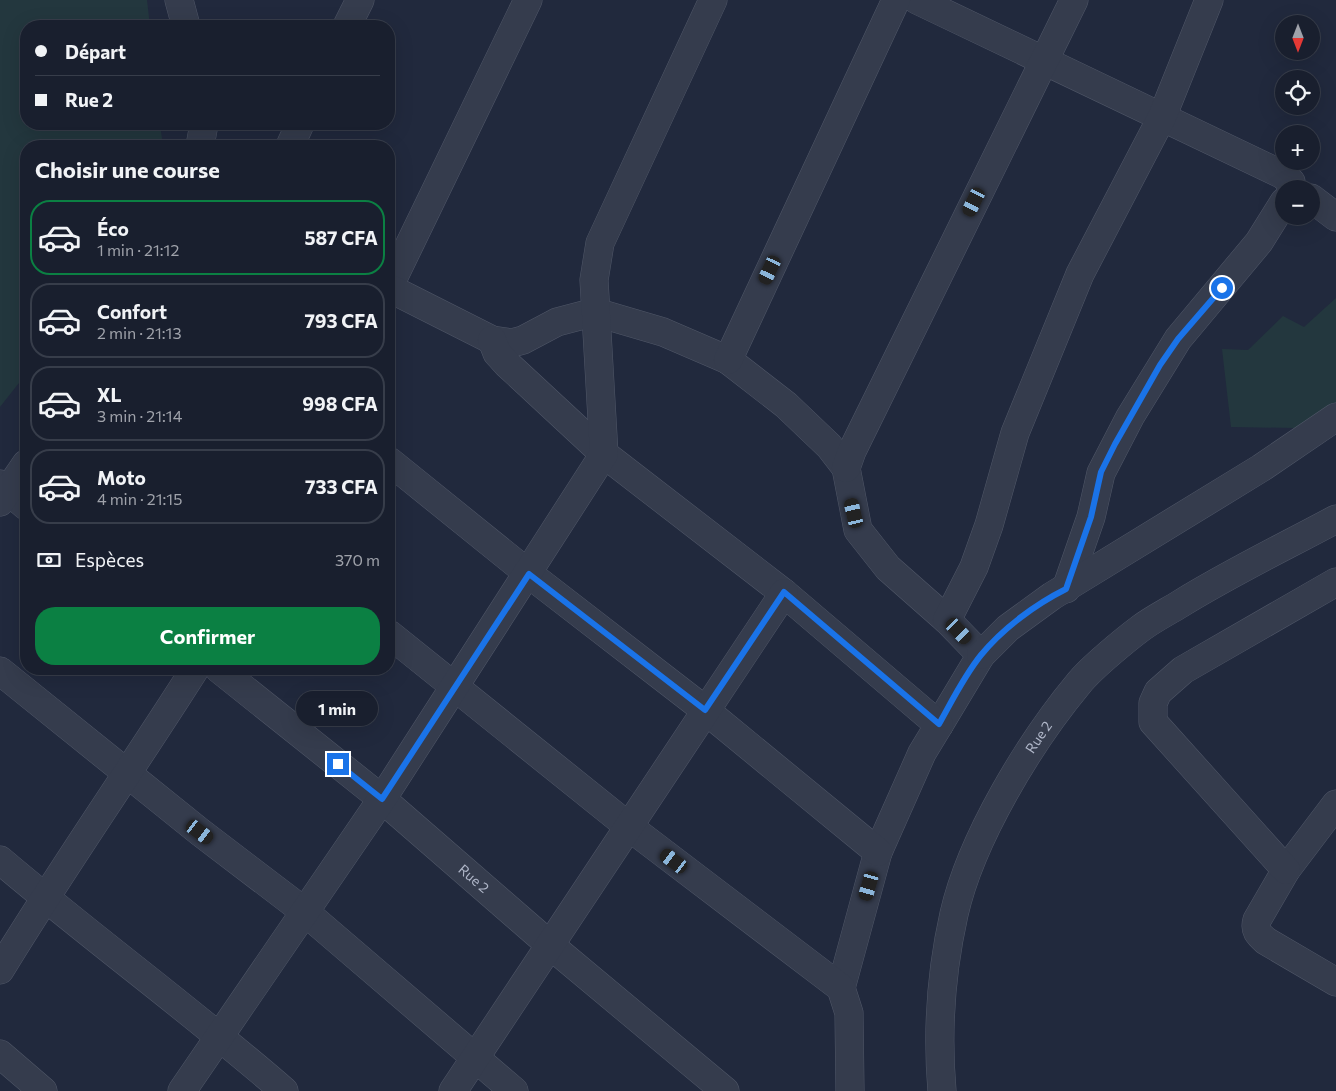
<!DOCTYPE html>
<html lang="fr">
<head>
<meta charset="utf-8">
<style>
  body { margin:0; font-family:Commissioner,sans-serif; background:#222736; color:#f1f3f6; height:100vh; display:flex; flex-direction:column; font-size:19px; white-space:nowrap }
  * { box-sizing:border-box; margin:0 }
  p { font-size:16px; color:#9fa2aa }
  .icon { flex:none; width:28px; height:28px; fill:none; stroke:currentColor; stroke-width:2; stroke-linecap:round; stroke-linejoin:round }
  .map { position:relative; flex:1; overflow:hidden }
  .side { position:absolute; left:20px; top:140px; width:375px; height:535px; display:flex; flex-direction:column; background:#191f2e; border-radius:20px; box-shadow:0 5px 20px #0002,0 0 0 1px #373d4a }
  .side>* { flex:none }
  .banner { position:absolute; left:20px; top:20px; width:375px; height:110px; border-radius:20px; box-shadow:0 5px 20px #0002,0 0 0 1px #373d4a; display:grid; align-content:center; height:110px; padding:0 15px; background:#191f2e }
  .needle { width:32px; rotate:180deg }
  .buttons { position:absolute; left:1275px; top:15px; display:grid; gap:10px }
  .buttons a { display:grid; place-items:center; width:45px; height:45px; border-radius:50%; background:#191f2e; box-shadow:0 5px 20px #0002,0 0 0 1px #373d4a; font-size:25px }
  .end { position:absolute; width:22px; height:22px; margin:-11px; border:6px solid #1a73e8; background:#fff; box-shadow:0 0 0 2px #fff }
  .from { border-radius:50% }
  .bubble { position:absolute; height:35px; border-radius:18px; background:#191f2e; box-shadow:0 5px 20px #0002,0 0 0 1px #373d4a; font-size:16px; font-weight:700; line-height:35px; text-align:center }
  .car { position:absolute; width:15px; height:30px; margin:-15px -8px; border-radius:6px; box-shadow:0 0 4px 1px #0007; background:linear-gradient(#222 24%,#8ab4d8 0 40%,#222 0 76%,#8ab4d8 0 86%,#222 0) }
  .banner b { display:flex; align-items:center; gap:18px; height:48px; font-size:19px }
  .banner b+b { border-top:1px solid #373d4a }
  .banner i { width:12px; height:12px; background:#f1f3f6 }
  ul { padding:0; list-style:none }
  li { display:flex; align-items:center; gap:15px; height:75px; margin:0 10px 8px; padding:0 5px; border:2px solid #373d4a; border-radius:20px }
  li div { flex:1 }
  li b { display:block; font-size:19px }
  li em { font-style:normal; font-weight:700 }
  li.active { border-color:#0b8043 }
  li>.icon { width:45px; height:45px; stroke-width:1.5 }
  h2 { padding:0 15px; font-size:22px; line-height:60px }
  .pay { display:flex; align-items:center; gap:12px; height:55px; padding:0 15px; font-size:19px }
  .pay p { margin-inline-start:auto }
  .button { display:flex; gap:10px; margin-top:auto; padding:10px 15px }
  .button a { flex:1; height:58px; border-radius:20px; background:#0b8043; color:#fff; font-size:20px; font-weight:700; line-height:58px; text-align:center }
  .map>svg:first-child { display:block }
  .green { fill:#23373e }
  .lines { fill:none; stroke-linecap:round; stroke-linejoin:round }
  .minor-casing { stroke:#505768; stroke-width:29 }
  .minor { stroke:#353c4d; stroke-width:28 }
  .route { stroke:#1a73e8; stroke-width:6 }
  .labels { text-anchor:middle; stroke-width:4.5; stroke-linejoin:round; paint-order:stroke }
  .street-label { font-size:14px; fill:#b0b7c9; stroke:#1a2132 }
</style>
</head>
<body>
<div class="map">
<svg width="1336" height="1091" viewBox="0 0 1336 1091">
  <rect width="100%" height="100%" fill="#21293d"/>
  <!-- green -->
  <path class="green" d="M0,0h147l3,26h-124v98h134l3,22h-137v228l-26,33z
    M1336,298v125l-41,5 -64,-1 -9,-78 26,1 35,-34 21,11z"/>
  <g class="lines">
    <defs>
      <g id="minor">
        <path d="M179,0l7,26"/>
        <path d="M917,0l366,175 8,7v7"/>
        <path d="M347,26l13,-26"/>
        <path d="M200,146l4,-22"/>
        <path d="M290,146l10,-22"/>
        <path d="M1311,198l25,19"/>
        <path d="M389,287l139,-287"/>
        <path d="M389,288l103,52 20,3 11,-3 34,-18 38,-10 68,20 65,28 58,45 43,41 17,22 12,62 30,38 59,52 34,35 -42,70"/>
        <path d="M492,340l5,13 10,11 97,90 180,139 155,132 -17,28 -44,99 -37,136"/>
        <path d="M728,360l168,-360"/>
        <path d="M389,461l140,113 176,136 173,142"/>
        <path d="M846,468l6,-17 222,-451"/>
        <path d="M0,484l26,22"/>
        <path d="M0,502l26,-38"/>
        <path d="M1066,589l25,-72 10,-44 29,-56 48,-78 81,-97 25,-40"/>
        <path d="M947,620l27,-53 15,-42 26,-92 65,-159 82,-157 47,-117"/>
        <path d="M389,634l239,192 213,162 8,25 1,78"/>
        <path d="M981,655l27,-27 44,-32 209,-128 75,-51"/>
        <path id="s1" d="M219,669l163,130 168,146 175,146"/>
        <path d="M0,671l200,161 105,80 209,179"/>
        <path d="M1336,804l-50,66 -29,50c-3,10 1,14 9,21l70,41"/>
        <path d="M0,860c93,79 192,151 284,231"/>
        <path d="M1286,870l-133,-148v-19l5,-11 25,-22 153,-88"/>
        <path d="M0,970c62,-102 131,-200 195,-301"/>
        <path d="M0,1054l43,37"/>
        <path d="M182,1091l200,-292 222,-345 -10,-174 6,-37 113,-243"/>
        <path d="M453,1091l331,-498"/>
        <path id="s2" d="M942,1091c-5,-58 -1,-119 12,-177 17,-75 75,-171 125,-231 12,-15 46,-43 62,-55 12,-9 26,-16 39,-24 50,-31 104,-57 156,-85"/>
      </g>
    </defs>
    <!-- minor casing -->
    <use href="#minor" class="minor-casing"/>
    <!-- minor -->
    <use href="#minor" class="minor"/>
  </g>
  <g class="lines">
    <!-- route -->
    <path class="route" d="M338,764l44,35 147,-225 176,136 79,-118 155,132c13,-23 25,-48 42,-69 22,-27 55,-51 85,-66l25,-72 10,-45 14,-28 45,-79 18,-26 44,-51"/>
  </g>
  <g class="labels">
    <!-- street labels -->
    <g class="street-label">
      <text dy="5" stroke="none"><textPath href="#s2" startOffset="375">Rue 2</textPath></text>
      <text dy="5" stroke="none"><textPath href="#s1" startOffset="330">Rue 2</textPath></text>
    </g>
  </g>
</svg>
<div class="buttons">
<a><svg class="needle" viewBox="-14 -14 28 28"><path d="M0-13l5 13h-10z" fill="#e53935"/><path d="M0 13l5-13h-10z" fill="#9fa2aa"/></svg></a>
<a><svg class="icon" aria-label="locate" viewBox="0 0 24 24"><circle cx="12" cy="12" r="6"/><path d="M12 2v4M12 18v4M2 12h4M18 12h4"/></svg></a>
<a>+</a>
<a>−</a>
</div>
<i class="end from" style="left:1222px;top:288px"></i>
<i class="end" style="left:338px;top:764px"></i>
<div class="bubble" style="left:296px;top:691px;width:82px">1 min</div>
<i class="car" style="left:974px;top:202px;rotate:206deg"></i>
<i class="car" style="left:770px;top:270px;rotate:205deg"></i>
<i class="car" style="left:854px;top:513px;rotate:347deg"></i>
<i class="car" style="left:959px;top:631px;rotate:136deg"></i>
<i class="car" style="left:200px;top:832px;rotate:127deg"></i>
<i class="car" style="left:674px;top:861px;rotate:307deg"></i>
<i class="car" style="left:869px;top:886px;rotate:196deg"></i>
<div class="banner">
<b><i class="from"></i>Départ</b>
<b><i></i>Rue 2</b>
</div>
<section class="side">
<h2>Choisir une course</h2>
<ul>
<li class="active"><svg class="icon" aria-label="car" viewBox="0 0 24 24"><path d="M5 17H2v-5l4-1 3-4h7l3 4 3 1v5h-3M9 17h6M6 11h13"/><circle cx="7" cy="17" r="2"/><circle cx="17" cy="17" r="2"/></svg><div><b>Éco</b><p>1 min · 21:12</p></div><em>587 CFA</em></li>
<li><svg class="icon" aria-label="car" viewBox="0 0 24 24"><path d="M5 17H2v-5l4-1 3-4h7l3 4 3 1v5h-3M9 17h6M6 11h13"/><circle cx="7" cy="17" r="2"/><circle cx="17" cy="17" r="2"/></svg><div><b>Confort</b><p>2 min · 21:13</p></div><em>793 CFA</em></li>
<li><svg class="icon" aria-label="car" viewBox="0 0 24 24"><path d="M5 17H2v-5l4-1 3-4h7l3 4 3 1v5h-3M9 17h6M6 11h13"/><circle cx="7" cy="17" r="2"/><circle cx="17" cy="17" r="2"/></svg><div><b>XL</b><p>3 min · 21:14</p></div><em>998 CFA</em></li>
<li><svg class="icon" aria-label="car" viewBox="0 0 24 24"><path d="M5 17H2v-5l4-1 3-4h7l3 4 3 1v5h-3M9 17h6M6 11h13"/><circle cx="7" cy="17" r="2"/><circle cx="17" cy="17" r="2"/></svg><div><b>Moto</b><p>4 min · 21:15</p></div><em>733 CFA</em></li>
</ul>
<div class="pay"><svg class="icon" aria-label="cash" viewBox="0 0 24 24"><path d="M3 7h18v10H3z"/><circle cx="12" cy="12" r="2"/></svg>Espèces<p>370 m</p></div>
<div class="button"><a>Confirmer</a></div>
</section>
</div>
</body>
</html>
